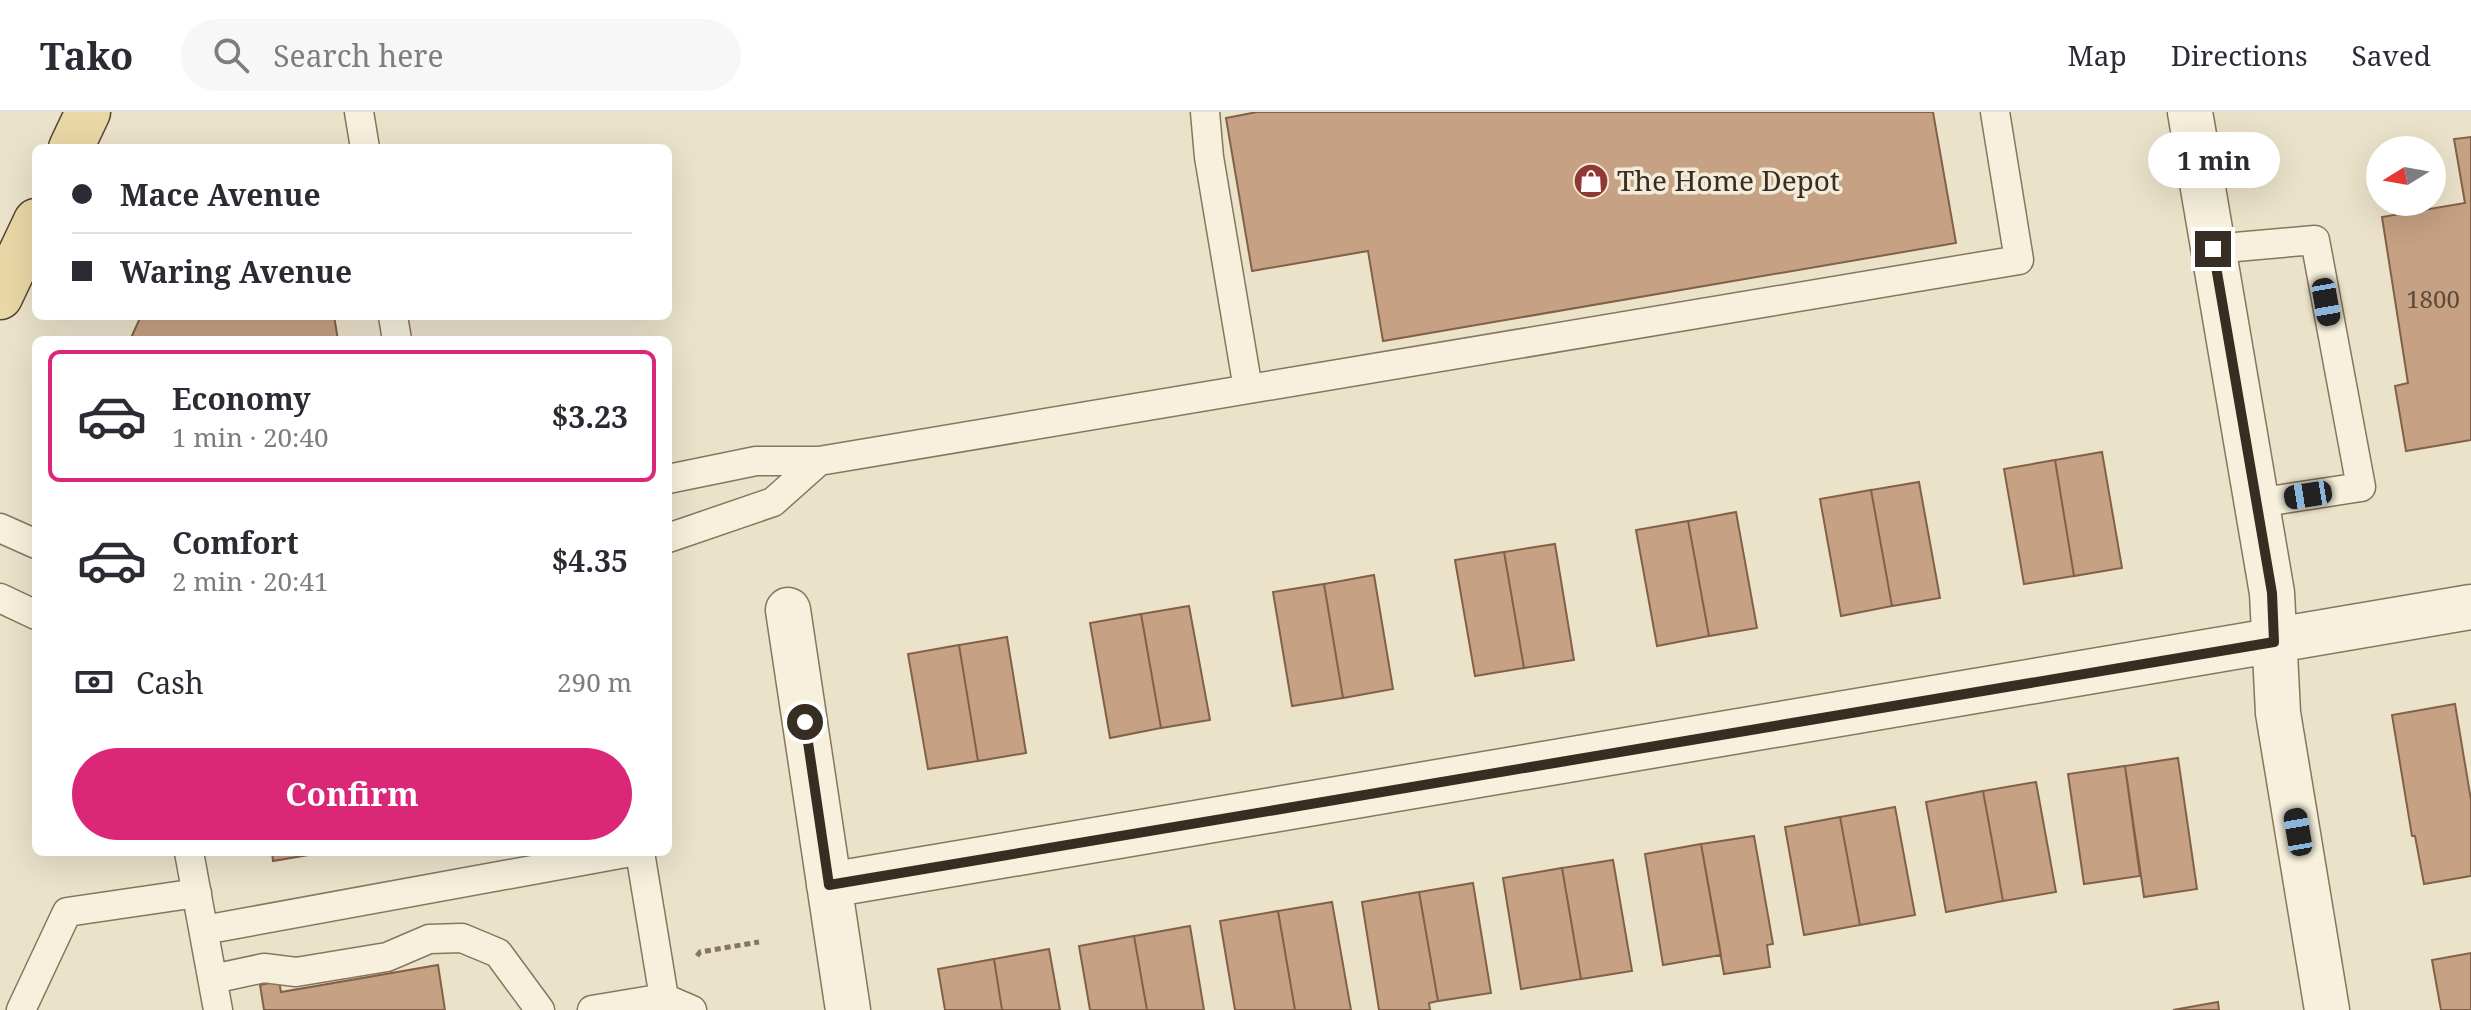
<!DOCTYPE html>
<html lang="en">
<head>
<meta charset="utf-8">
<style>
  body { margin:0; font-family:"Noto Serif",serif; background:#f7f7f7; color:#2b2b33; height:100vh; display:flex; flex-direction:column; font-size:30px; white-space:nowrap }
  * { box-sizing:border-box; margin:0 }
  p { font-size:26px; color:#7c7c81 }
  .icon { flex:none; width:44px; height:44px; fill:none; stroke:currentColor; stroke-width:2; stroke-linecap:round; stroke-linejoin:round }
  .map { position:relative; flex:1; overflow:hidden }
  .panel { position:absolute; left:32px; top:224px; width:640px; height:520px; display:flex; flex-direction:column; background:#fff; border-radius:12px; box-shadow:0 8px 32px #0002 }
  .panel>* { flex:none }
  .top-card { position:absolute; left:32px; top:32px; width:640px; height:176px; border-radius:12px; box-shadow:0 8px 32px #0002; display:grid; align-content:center; height:176px; padding:0 40px; background:#fff }
  .needle { width:52px; rotate:259deg }
  .controls { position:absolute; left:2366px; top:24px; display:grid; gap:16px }
  .controls a { display:grid; place-items:center; width:80px; height:80px; border-radius:50%; background:#fff; box-shadow:0 8px 32px #0002; font-size:40px }
  .end { position:absolute; width:36px; height:36px; margin:-18px; border:10px solid #382d22; background:#fff; box-shadow:0 0 0 4px #fff }
  .from { border-radius:50% }
  .bubble { position:absolute; height:56px; border-radius:28px; background:#fff; box-shadow:0 8px 32px #0002; font-size:26px; font-weight:700; line-height:56px; text-align:center }
  .car { position:absolute; width:24px; height:48px; margin:-24px -12px; border-radius:10px; box-shadow:0 0 6px 2px #0007; background:linear-gradient(#222 24%,#8ab4d8 0 40%,#222 0 76%,#8ab4d8 0 86%,#222 0) }
  .top-card b { display:flex; align-items:center; gap:28px; height:76px; font-size:30px }
  .top-card b+b { border-top:2px solid #e1e1e2 }
  .top-card i { width:20px; height:20px; background:#2b2b33 }
  ul { padding:14px 0 0; list-style:none }
  li { display:flex; align-items:center; gap:24px; height:132px; margin:0 16px 12px; padding:0 24px; border:4px solid transparent; border-radius:12px }
  li div { flex:1 }
  li b { display:block; font-size:30px }
  li em { font-style:normal; font-weight:700 }
  li.current { border-color:#db2777 }
  li>.icon { width:72px; height:72px; stroke-width:1.5 }
  .pay { display:flex; align-items:center; gap:20px; height:88px; padding:0 40px; font-size:30px }
  .pay p { margin-inline-start:auto }
  .action { display:flex; gap:16px; margin-top:auto; padding:16px 40px }
  .action a { flex:1; height:92px; border-radius:48px; background:#db2777; color:#fff; font-size:32px; font-weight:700; line-height:92px; text-align:center }
  header { display:flex; align-items:center; gap:48px; box-sizing:border-box; height:112px; padding:0 40px; background:#fff; border-bottom:2px solid #e1e1e2 }
  header strong { font-size:38px }
  nav { display:flex; gap:44px; margin-inline-start:auto; font-size:28px }
  .search { width:560px; height:72px; background:#f7f7f7; display:flex; align-items:center; gap:20px; box-sizing:border-box; padding:0 28px; border-radius:44px; color:#7c7c81; font-size:30px }
  .map>svg:first-child { display:block }
  .building { fill:#c6a183; stroke:#836148; stroke-width:2 }
  .lines { fill:none; stroke-linecap:round; stroke-linejoin:round }
  .service-casing { stroke:#867660; stroke-width:31 }
  .minor-casing { stroke:#867660; stroke-width:47 }
  .primary-casing { stroke:#544433; stroke-width:47 }
  .path { stroke:#867660; stroke-width:5; stroke-dasharray:6 4; stroke-linecap:butt }
  .service { stroke:#f6f0dc; stroke-width:28 }
  .minor { stroke:#f6f0dc; stroke-width:44 }
  .primary { stroke:#ead7a6; stroke-width:44 }
  .route { stroke:#382d22; stroke-width:10 }
  .labels { text-anchor:middle; stroke-width:7; stroke-linejoin:round; paint-order:stroke }
  .number-label { font-size:24px; fill:#5c4a3a }
  .poi-label { font-size:28px; fill:#382d22; stroke:#f3ecd9; text-anchor:start }
</style>
</head>
<body>
<header>
<strong>Tako</strong>
<div class="search"><svg class="icon" aria-label="search" viewBox="0 0 24 24"><circle cx="10" cy="10" r="6"/><path d="M15 15l6 6"/></svg>Search here</div>
<nav><a>Map</a><a>Directions</a><a>Saved</a></nav>
</header>
<div class="map">
<svg width="2471" height="898" viewBox="0 0 2471 898">
  <rect width="100%" height="100%" fill="#ebe2ca"/>
  <!-- building -->
  <path class="building" d="M1257,0h676l23,131 -573,98 -15,-90 -116,20 -26,-153z
    M2471,25v303l-65,11 -11,-65 13,-3 -26,-166 83,-14 -11,-64z
    M141,204h193l4,24h-208z
    M2102,340l20,116 -48,8 -19,-116z
    M2055,348l19,116 -50,8 -20,-115z
    M1919,370l21,116 -48,8 -21,-116z
    M1871,378l21,116 -51,10 -21,-117z
    M1736,400l21,116 -48,8 -21,-115z
    M1688,409l21,115 -52,10 -21,-116z
    M1555,432l19,116 -50,8 -20,-116z
    M1504,440l20,116 -49,8 -20,-116z
    M1374,463l19,114 -50,9 -19,-114z
    M1324,472l19,114 -51,8 -19,-114z
    M1189,494l21,114 -49,8 -20,-114z
    M1141,502l20,114 -51,10 -20,-115z
    M1007,525l19,116 -48,8 -19,-116z
    M959,533l19,116 -50,8 -20,-115z
    M2455,592l16,96v76l-47,8 -9,-48h-3l-20,-121z
    M2178,646l19,131 -53,8 -19,-131z
    M2125,654l15,110 -56,8 -16,-110z
    M2036,670l20,110 -53,9 -20,-110z
    M1983,679l20,110 -57,11 -20,-110z
    M1895,695l20,108 -55,10 -20,-108z
    M1840,705l20,108 -56,10 -19,-108z
    M1754,724l19,108 -6,1 3,22 -46,7 -23,-130z
    M1701,732l20,111 -58,10 -18,-111z
    M272,740h54l-53,9z
    M1613,748l19,111 -51,8 -19,-111z
    M1562,756l19,111 -60,10 -18,-111z
    M1473,771l18,110 -53,8 -19,-109z
    M1419,780l19,109 -9,2 1,7h-51l-17,-108z
    M1332,790l19,108h-56l-17,-99z
    M1278,799l17,99h-60l-15,-89z
    M1190,814l14,84h-57l-13,-74z
    M1134,824l13,74h-57l-11,-64z
    M1049,837l11,61h-58l-8,-51z
    M2471,841v57h-30l-9,-50z
    M994,847l8,51h-57l-7,-41z
    M438,853l7,45h-181l-4,-25 19,-4 2,11z
    M2218,890l1,8h-46z"/>
  <g class="lines">
    <defs>
      <path id="service" d="M359,0l6,36
        M1205,0l4,45 39,232
        M2213,137l102,-9 46,247 -104,16
        M393,204l4,24
        M668,367l88,-18h63l1200,-201 -24,-148
        M0,416l36,16
        M668,426l105,-36 46,-41
        M0,486l36,17
        M189,740l29,158
        M640,740l24,146
        M204,818l427,-78
        M213,867l51,-11 32,4 91,-15 42,-18 33,-1 36,15 42,57
        M21,898l46,-98 130,-19
        M592,898l72,-12 28,12"/>
      <path id="minor" d="M2190,0l82,481 6,120 49,297
        M788,498l60,400
        M829,773l1642,-278"/>
      <path id="primary" d="M71,36l17,-36
        M0,185l36,-76"/>
    </defs>
    <!-- service casing -->
    <use href="#service" class="service-casing"/>
    <!-- minor casing -->
    <use href="#minor" class="minor-casing"/>
    <!-- primary casing -->
    <use href="#primary" class="primary-casing"/>
    <!-- path -->
    <path class="path" d="M697,844l3,-4 59,-10"/>
    <!-- service -->
    <use href="#service" class="service"/>
    <!-- minor -->
    <use href="#minor" class="minor"/>
    <!-- primary -->
    <use href="#primary" class="primary"/>
  </g>
  <g class="lines">
    <!-- route -->
    <path class="route" d="M805,610l24,163 1445,-243 -2,-49 -59,-344"/>
  </g>
  <!-- icons -->
  <defs>
    <symbol id="shop-disc" viewBox="-11 -11 22 22"><circle r="9.5" fill="#903835" stroke="#f3ecd9"/><path d="M-5-2.5h2.3a2.7 3.5 0 0 1 5.4 0H5L5.5 6h-11ZM-1.5-2.5h3a1.5 2.3 0 0 0-3 0Z" fill="#fff"/></symbol>
  </defs>
  <g fill-rule="evenodd">
    <use href="#shop-disc" x="1571" y="49" width="40" height="40"/>
  </g>
  <g class="labels">
    <!-- number labels -->
    <g class="number-label">
      <text x="2433" y="196">1800</text>
    </g>
    <!-- poi labels -->
    <g class="poi-label">
      <text x="1617" y="79">The Home Depot</text>
    </g>
  </g>
</svg>
<div class="controls">
<a><svg class="needle" viewBox="-14 -14 28 28"><path d="M0-13l5 13h-10z" fill="#e53935"/><path d="M0 13l5-13h-10z" fill="#7c7c81"/></svg></a>
</div>
<i class="end from" style="left:805px;top:610px"></i>
<i class="end" style="left:2213px;top:137px"></i>
<div class="bubble" style="left:2148px;top:20px;width:132px">1 min</div>
<i class="car" style="left:2326px;top:190px;rotate:170deg"></i>
<i class="car" style="left:2308px;top:383px;rotate:261deg"></i>
<i class="car" style="left:2298px;top:720px;rotate:350deg"></i>
<div class="top-card">
<b><i class="from"></i>Mace Avenue</b>
<b><i></i>Waring Avenue</b>
</div>
<section class="panel">
<ul>
<li class="current"><svg class="icon" aria-label="car" viewBox="0 0 24 24"><path d="M5 17H2v-5l4-1 3-4h7l3 4 3 1v5h-3M9 17h6M6 11h13"/><circle cx="7" cy="17" r="2"/><circle cx="17" cy="17" r="2"/></svg><div><b>Economy</b><p>1 min · 20:40</p></div><em>$3.23</em></li>
<li><svg class="icon" aria-label="car" viewBox="0 0 24 24"><path d="M5 17H2v-5l4-1 3-4h7l3 4 3 1v5h-3M9 17h6M6 11h13"/><circle cx="7" cy="17" r="2"/><circle cx="17" cy="17" r="2"/></svg><div><b>Comfort</b><p>2 min · 20:41</p></div><em>$4.35</em></li>
</ul>
<div class="pay"><svg class="icon" aria-label="cash" viewBox="0 0 24 24"><path d="M3 7h18v10H3z"/><circle cx="12" cy="12" r="2"/></svg>Cash<p>290 m</p></div>
<div class="action"><a>Confirm</a></div>
</section>
</div>
</body>
</html>
